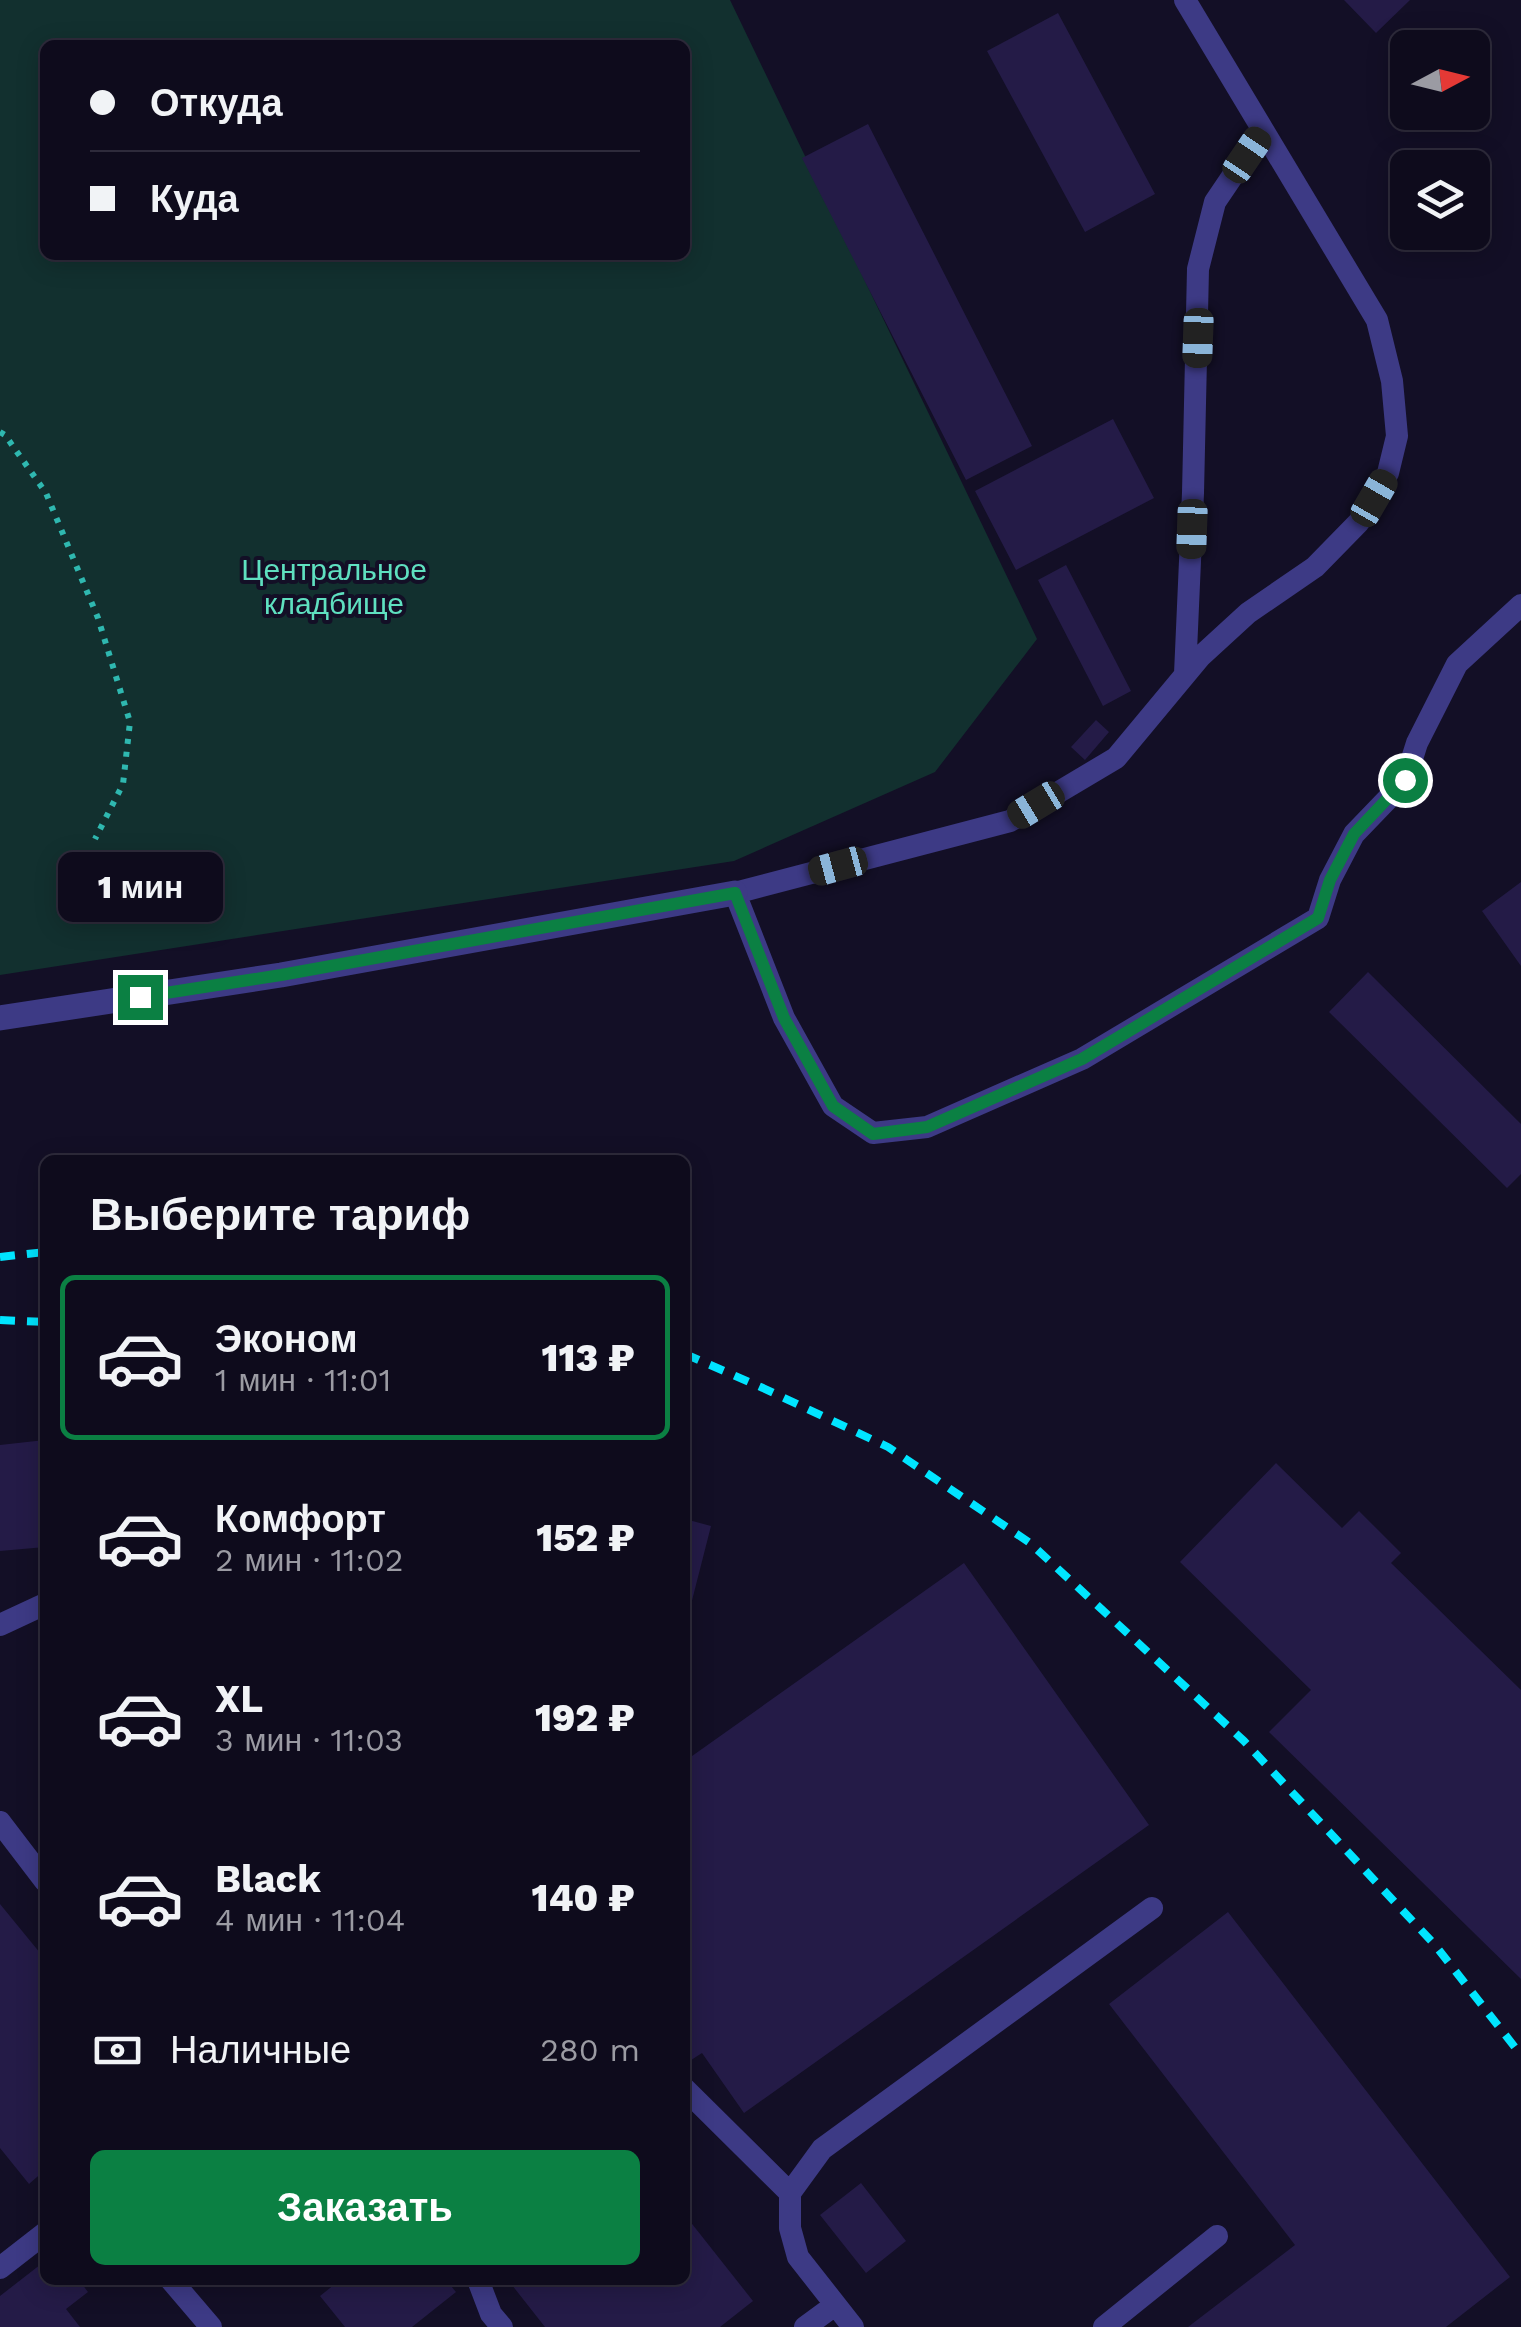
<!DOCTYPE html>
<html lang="ru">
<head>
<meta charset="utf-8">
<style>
  body { margin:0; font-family:"Work Sans",sans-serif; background:#171425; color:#f1f3f6; height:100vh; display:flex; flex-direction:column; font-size:38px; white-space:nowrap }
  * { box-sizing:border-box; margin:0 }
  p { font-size:32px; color:#9b9ba3 }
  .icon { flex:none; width:55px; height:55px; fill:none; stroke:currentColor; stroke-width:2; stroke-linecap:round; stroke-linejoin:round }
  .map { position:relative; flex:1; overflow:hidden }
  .drawer { position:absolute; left:40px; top:1155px; width:650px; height:1130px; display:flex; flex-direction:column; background:#0e0b1c; border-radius:15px; box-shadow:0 5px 25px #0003,0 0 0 2px #2e2b3b }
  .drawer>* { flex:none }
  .top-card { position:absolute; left:40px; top:40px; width:650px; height:220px; border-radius:15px; box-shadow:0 5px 25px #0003,0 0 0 2px #2e2b3b; display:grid; align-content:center; height:220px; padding:0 50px; background:#0e0b1c }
  .needle { width:65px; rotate:83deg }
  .buttons { position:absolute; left:1390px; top:30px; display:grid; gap:20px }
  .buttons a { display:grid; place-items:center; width:100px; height:100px; border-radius:15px; background:#0e0b1c; box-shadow:0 5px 25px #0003,0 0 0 2px #2e2b3b; font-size:50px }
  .end { position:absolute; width:45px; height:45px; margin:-22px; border:12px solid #0b8043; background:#fff; box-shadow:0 0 0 5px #fff }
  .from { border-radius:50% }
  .bubble { position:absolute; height:70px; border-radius:15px; background:#0e0b1c; box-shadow:0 5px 25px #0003,0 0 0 2px #2e2b3b; font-size:32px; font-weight:800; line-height:70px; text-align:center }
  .car { position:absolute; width:30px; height:60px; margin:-30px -15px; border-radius:12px; box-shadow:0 0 8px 2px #0007; background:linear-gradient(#222 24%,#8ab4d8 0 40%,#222 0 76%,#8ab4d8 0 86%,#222 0) }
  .top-card b { display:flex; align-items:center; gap:35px; height:95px; font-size:38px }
  .top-card b+b { border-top:2px solid #2e2b3b }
  .top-card i { width:25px; height:25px; background:#f1f3f6 }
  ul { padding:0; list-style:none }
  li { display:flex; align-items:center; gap:30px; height:165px; margin:0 20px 15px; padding:0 30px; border:5px solid transparent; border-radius:15px }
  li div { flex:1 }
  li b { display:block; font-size:38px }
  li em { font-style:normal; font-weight:800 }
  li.active { border-color:#0b8043 }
  li>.icon { width:90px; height:90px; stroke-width:1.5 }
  h2 { padding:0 50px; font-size:45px; line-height:120px }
  .pay { display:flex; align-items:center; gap:25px; height:110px; padding:0 50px; font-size:38px }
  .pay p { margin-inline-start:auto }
  .button { display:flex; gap:20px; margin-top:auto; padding:20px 50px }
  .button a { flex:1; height:115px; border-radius:15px; background:#0b8043; color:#fff; font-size:40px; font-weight:800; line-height:115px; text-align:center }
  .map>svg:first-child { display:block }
  .green { fill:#12302f; fill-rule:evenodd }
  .building { fill:#241b47 }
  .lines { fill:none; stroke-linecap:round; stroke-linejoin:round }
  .path { stroke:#2fb8b0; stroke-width:6; stroke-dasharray:5 8; stroke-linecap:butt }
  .lane { stroke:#3d3a85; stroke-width:22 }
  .street { stroke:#3d3a85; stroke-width:25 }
  .rail { stroke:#00e5ff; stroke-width:8; stroke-dasharray:15 12; stroke-linecap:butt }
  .route { stroke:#0b8043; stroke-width:12 }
  .labels { text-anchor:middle; stroke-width:8; stroke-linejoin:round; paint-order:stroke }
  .park-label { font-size:30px; fill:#5fe0c0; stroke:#130f26 }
</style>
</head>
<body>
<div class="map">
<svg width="1521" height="2327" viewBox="0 0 1521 2327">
  <rect width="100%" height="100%" fill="#130f26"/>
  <!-- green -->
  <path class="green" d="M0,0h730l307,639 -102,133 -201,89 -734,114zM45,45h640v210h-640z"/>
  <!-- building -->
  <path class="building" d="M1344,0h66l-34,33z
    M1058,13l97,181 -70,38 -98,-181z
    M868,124l164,322 -66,34 -164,-322z
    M1113,419l41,79 -138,72 -41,-79z
    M1066,565l65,126 -28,15 -65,-126z
    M1096,720l13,12 -24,28 -14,-13z
    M1521,882v84l-39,-55z
    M1368,972l153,152v50l-14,14 -178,-176z
    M45,1440v107l-45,4v-106z
    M1276,1463l66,65 17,-17 42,42 -10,10 130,127v289l-252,-247 42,-42 -131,-128z
    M685,1519l26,7 -25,98h-1z
    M964,1563l185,262 -405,288 -42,-60 -17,11v-303z
    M0,1904l45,55v211l-16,14 -29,-36z
    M1228,1912l282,365 -64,50h-258l107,-82 -186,-241z
    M861,2183l45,58 -40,32 -46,-58z
    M685,2215l68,86 -33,26h-175l-37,-47h177z
    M45,2261v19h34l9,12 -22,17 14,18h-80v-31z
    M340,2280h106l10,12 -44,35h-67l-25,-31z"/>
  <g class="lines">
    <!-- path -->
    <path class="path" d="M0,432l5,3 41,58 52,125 32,104 -7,62 -28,55"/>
    <!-- lane -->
    <path class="lane" d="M1185,0l192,320 15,61 5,55 -9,37 -29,49 -44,45 -67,46 -48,44 -84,101 -106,63 -275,72 49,125 49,88 40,27 54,-6 155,-68 236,-141 12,-38 24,-46 51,-53 12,-38 40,-79 64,-59
      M1185,674l8,-181 5,-224 17,-67 48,-71
      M0,1625l45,-21
      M0,1822l45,59
      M685,2089l105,104
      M0,2268l45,-35
      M171,2280l40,47
      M478,2280l13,34 11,13
      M805,2327l30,-22
      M853,2327l-55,-70 -8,-29v-35l32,-44 330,-241
      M1104,2327l113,-91"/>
    <!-- street -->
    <path class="street" d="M0,1018l281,-43 454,-82"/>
    <!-- rail -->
    <path class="rail" d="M0,1257l45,-5
      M0,1320l45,2
      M685,1354l78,34 125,59 142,96 214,198 191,204 86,110"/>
  </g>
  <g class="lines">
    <!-- route -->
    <path class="route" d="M140,997l141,-22 454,-82 49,125 49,88 40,28 54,-7 155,-68 236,-141 12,-38 24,-46 51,-54"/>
  </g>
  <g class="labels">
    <!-- park labels -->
    <g class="park-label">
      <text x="334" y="580">Центральное<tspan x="334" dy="34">кладбище</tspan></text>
    </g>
  </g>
</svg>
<div class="buttons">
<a><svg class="needle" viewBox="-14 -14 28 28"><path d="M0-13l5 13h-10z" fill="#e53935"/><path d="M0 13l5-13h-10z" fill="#9b9ba3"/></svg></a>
<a><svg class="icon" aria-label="layers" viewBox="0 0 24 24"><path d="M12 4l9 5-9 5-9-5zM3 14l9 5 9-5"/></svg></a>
</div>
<i class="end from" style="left:1405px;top:780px"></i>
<i class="end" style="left:140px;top:997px"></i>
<div class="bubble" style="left:58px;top:852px;width:165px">1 мин</div>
<i class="car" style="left:1247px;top:155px;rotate:34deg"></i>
<i class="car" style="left:1198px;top:338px;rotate:182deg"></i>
<i class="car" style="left:1374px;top:498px;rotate:30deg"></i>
<i class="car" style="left:1192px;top:529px;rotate:182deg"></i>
<i class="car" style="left:1036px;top:805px;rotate:239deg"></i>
<i class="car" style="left:838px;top:866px;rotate:255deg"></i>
<div class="top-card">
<b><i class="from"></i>Откуда</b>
<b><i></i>Куда</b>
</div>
<section class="drawer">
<h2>Выберите тариф</h2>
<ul>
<li class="active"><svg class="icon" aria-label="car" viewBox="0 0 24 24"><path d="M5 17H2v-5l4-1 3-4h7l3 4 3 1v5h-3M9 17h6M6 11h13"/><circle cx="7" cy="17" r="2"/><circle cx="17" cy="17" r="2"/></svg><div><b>Эконом</b><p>1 мин · 11:01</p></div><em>113 ₽</em></li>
<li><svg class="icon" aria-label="car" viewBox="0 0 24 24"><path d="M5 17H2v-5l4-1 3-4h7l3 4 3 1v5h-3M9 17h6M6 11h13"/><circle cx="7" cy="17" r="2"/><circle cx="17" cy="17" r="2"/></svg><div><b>Комфорт</b><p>2 мин · 11:02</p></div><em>152 ₽</em></li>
<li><svg class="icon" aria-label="car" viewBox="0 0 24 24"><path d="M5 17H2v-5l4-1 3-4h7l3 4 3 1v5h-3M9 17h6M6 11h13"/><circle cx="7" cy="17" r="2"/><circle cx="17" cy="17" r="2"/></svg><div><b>XL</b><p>3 мин · 11:03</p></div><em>192 ₽</em></li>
<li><svg class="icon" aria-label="car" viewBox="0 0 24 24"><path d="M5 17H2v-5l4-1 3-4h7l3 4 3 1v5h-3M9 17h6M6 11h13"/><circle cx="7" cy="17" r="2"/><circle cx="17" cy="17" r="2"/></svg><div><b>Black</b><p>4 мин · 11:04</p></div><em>140 ₽</em></li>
</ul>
<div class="pay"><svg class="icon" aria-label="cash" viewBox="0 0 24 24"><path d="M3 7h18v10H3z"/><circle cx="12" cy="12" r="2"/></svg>Наличные<p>280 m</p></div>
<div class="button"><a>Заказать</a></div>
</section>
</div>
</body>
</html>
